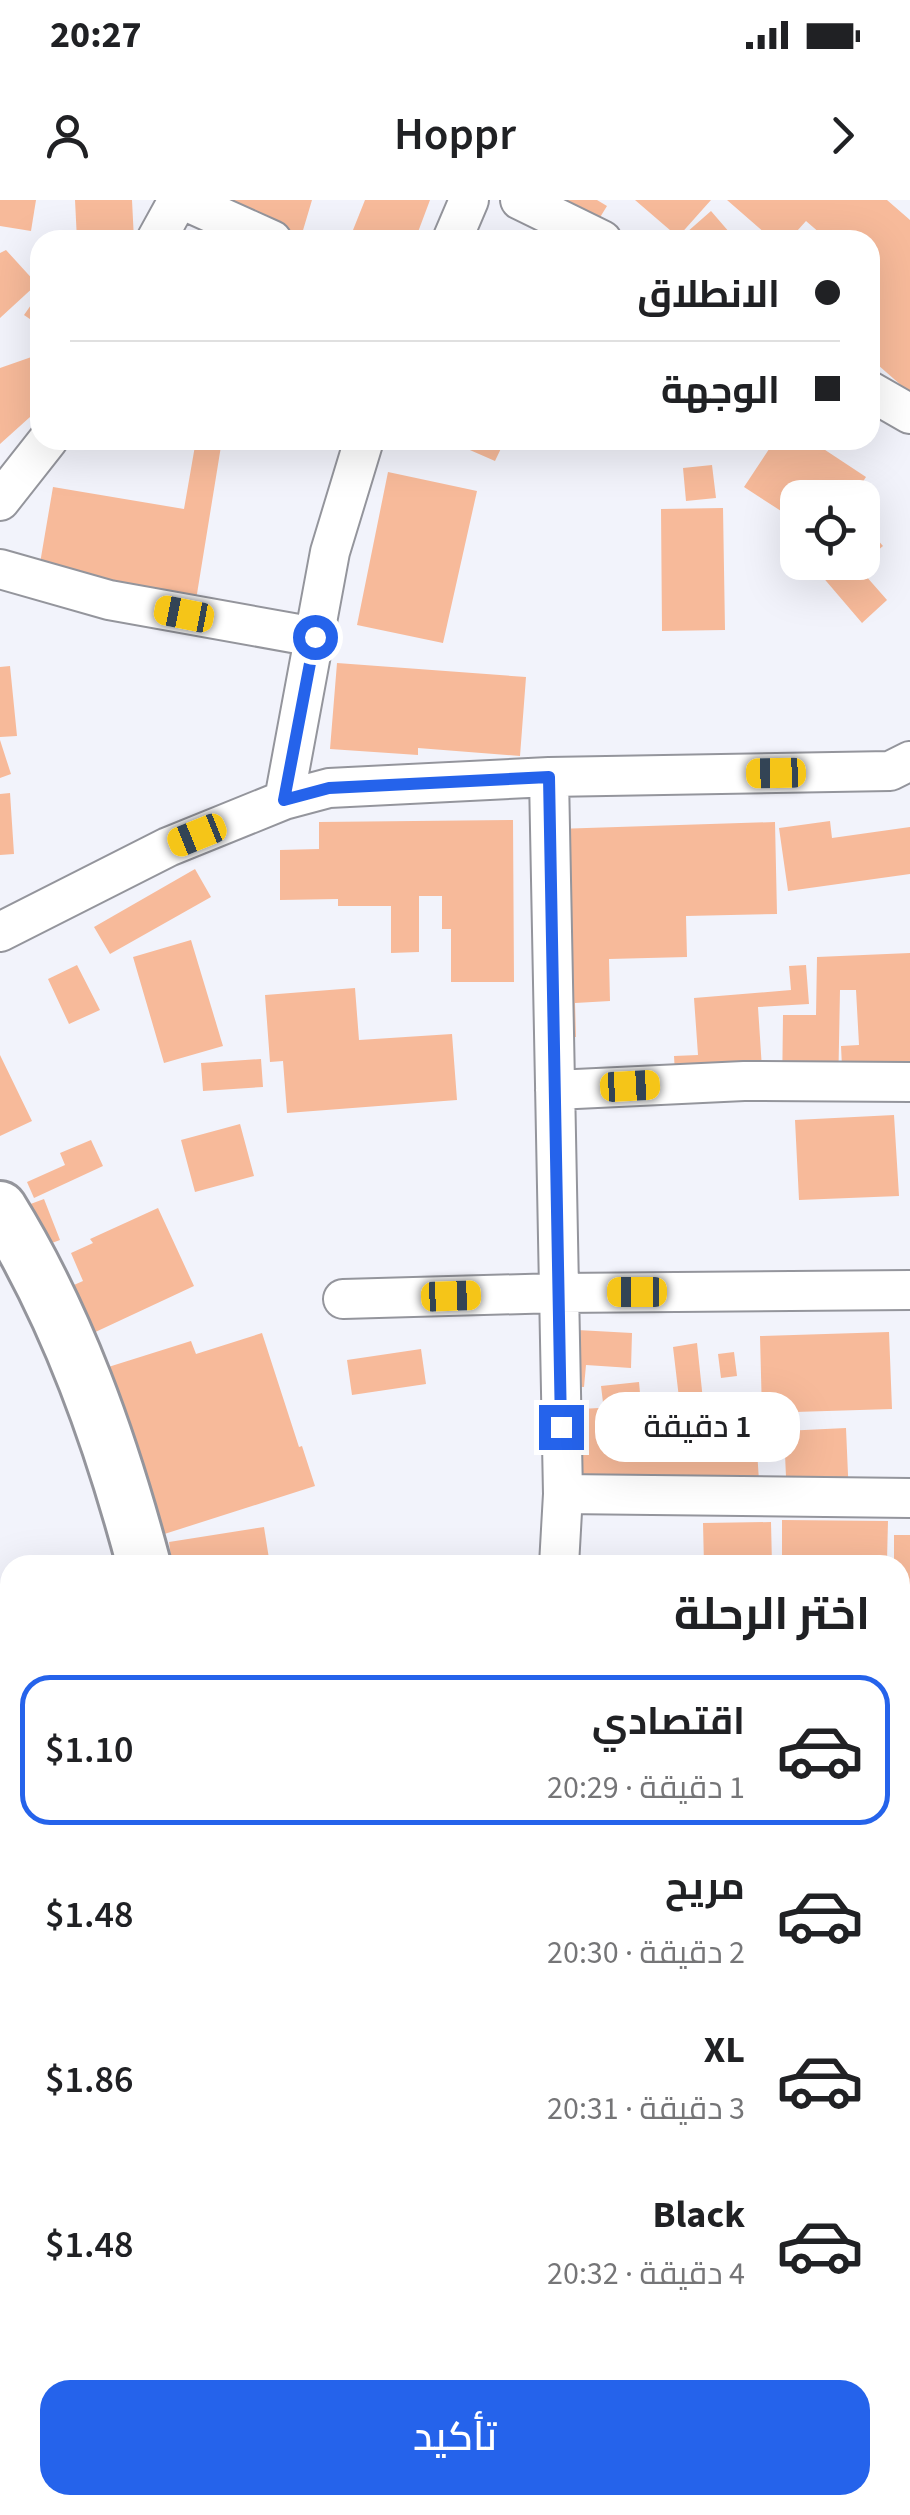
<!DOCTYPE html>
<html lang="ar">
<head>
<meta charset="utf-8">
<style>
  body { margin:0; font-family:"Source Sans 3",Cairo,sans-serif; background:#f6f6f6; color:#202124; direction:rtl; height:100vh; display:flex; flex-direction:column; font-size:38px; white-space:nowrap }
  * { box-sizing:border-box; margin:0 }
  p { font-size:32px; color:#757577 }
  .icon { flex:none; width:55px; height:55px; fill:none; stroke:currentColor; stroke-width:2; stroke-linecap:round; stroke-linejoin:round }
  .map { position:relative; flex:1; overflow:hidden; direction:ltr }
  .side { position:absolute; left:0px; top:1355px; width:910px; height:960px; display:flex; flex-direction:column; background:#fff; border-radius:30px 30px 0 0; box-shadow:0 10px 40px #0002; direction:rtl }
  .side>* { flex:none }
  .guide { position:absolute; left:30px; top:30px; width:850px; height:220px; border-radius:30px; box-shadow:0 10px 40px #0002; direction:rtl; display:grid; align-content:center; height:220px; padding:0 40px; background:#fff }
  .tools { position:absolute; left:780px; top:280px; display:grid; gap:20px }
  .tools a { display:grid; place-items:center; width:100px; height:100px; border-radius:20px; background:#fff; box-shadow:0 10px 40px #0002; font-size:50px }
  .end { position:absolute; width:45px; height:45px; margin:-22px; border:12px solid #2563eb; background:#fff; box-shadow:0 0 0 5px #fff }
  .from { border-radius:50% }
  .bubble { position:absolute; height:70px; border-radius:30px; background:#fff; box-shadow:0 10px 40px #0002; font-size:32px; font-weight:600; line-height:70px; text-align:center; direction:rtl }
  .car { position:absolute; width:30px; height:60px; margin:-30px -15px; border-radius:12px; box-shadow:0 0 8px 2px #0007; background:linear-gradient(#f5c518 24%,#345 0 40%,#f5c518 0 76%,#345 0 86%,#f5c518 0) }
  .guide b { display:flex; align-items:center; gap:35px; height:95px; font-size:38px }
  .guide b+b { border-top:2px solid #e0e0e0 }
  .guide i { width:25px; height:25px; background:#202124 }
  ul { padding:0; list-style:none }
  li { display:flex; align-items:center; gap:30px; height:150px; margin:0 20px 15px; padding:0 20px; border:5px solid transparent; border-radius:30px }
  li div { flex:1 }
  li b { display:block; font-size:38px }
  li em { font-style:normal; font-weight:600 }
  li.active { border-color:#2563eb }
  li>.icon { width:90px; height:90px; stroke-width:1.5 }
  h2 { padding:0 40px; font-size:45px; line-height:120px }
  .primary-button { display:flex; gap:20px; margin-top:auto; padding:20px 40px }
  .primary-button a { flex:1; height:115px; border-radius:30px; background:#2563eb; color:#fff; font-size:40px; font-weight:600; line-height:115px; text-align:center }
  .status { display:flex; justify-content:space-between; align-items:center; height:70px; padding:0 50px; background:#fff; direction:ltr }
  .status svg { height:28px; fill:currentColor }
  header { display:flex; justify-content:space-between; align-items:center; height:130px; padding:0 40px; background:#fff; font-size:45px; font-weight:600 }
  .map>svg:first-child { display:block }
</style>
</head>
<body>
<div class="status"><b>20:27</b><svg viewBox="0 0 49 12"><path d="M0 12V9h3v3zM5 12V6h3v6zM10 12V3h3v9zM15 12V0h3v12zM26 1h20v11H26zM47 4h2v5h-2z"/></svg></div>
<header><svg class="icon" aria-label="forward" viewBox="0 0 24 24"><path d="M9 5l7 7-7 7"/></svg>Hoppr<svg class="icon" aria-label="person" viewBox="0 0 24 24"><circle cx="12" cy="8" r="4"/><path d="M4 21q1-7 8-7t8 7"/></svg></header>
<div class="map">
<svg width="910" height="2315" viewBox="0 0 910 2315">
  <rect width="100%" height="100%" fill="#f2f3fb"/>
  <!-- building -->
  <path fill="#f7ba9a" d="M0,0h36l-5,31 -31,-5z
    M75,0h57l2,40h-57z
    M232,0h80l-11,37 -74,-21z
    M365,0h65l-15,40h-66z
    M562,0h35l10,6 -21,34z
    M635,0h76l-33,37z
    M727,0h160l23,20v173l-40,-35v-118h-54l5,-6 -15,-13 -17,19h-16z
    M711,11l25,29h-58z
    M6,50l31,34 -37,34v-65z
    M40,92v34l-16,-11z
    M40,154v54l-40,36v-76z
    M196,240h26l-26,160 -158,-25 15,-88 131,22z
    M466,240h39l-10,21 -32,-14z
    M775,240h35l56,37 -14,21h-54v24l-54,-35z
    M712,265l4,33 -30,3 -3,-33z
    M388,272l89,19 -34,152 -86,-18z
    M723,308l2,122 -63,1 -1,-122z
    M862,322l21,24 -25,21 29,33 -25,23 -47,-55 6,-6h41z
    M337,463l189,14 -6,79 -102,-8v7l-88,-6z
    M10,466l7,70 -17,1v-70z
    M0,540l11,34 -11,4z
    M10,593l4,61 -14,1v-61z
    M513,620l1,162h-63v-53h-9v-33h-23v56l-28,1v-47h-53v-7l-58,1v-50l39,-1v-27z
    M830,621l2,17 78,-11v47l-122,17 -9,-63z
    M775,622l2,92 -91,2 1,41 -78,2 1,42 -35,2 1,34h-14l-6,-208z
    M195,669l16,28 -101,57 -16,-27z
    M191,740l32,106 -59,17 -31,-106z
    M910,753v132l-67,3 -2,-42 18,-1 -3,-55h-16l-2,105h-56l1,-80h33l1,-58z
    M77,765l23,45 -31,14 -21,-45z
    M806,765l3,39 -51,3 5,77 -87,6 -2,-34 24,-1 -4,-57 97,-8 -2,-24z
    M355,788l4,52 93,-6 5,66 -170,13 -4,-52 -13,1 -5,-67z
    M0,855l32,66 -32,15z
    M261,859l2,28 -60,4 -2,-28z
    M894,915l5,81 -100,4 -4,-80z
    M240,924l14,52 -59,16 -14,-52z
    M91,940l12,26 -69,32 -7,-16 38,-17 -5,-12z
    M44,999l16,41 -27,10 -16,-41z
    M158,1008l36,78 -105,49 -22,-47 16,-7 -12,-28 22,-10 -3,-4z
    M559,1129l73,4 -1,35 -45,-3 -2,22 -28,-1z
    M889,1132l3,77 -130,4 -2,-77z
    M262,1133l37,114 3,-1 13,40 -160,51 -53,-168 89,-28 5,13z
    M697,1143l8,76 -48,6 98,-5 5,76 -192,11 -5,-97 36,-2 1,20 47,-2 -3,-24 35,-4 -6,-51z
    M421,1149l5,35 -74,11 -5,-35z
    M734,1152l3,24 -16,2 -3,-24z
    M639,1182l3,33 -37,4 -4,-33z
    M846,1228l3,70 -62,2 -3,-69z
    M782,1320l106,1 -1,39h7v-25h16v90l-10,-1v-59h-103v-7h-15z
    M771,1322l1,43h-68l-1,-42z
    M264,1327l6,38h-98l-3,-23z
    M910,1567v118l-10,2v-118z
    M906,1904l4,34 -10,2v-34z
    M910,1961v25l-10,3v-25z
    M907,2007l3,58 -10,2v-59z
    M10,2044v79l-10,3v-79z
    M900,2287l7,23 -23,5h-36l-2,-10h54z
    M18,2305l3,10h-21v-6z
    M127,2305h95v1l-31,9h-61z
    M449,2305h97l1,10h-96z
    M608,2305h36l2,10h-36z
    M647,2305h17l4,10h-18z
    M697,2305h28l2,10h-28z
    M728,2305h81l3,10h-82z"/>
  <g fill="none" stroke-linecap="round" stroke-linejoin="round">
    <defs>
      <path id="minor" d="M183,0l89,40
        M520,0l82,40
        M156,40l22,-40
        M452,40l17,-40
        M870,191l40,23
        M0,301l48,-61
        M0,369l109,31 206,37
        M549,577l14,717 -4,71
        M284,600l46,-248 34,-112
        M0,732l168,-85 116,-47 45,-12 220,-11 341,-6 20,-10
        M555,890l189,-9 166,1
        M343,1099l216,-6 351,-3
        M563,1294l347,4
        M900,1543h10
        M900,1681l10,-1
        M900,1870l10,-1
        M900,2059l10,-3
        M0,2242l10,9
        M85,2305l15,10
        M600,2305l2,10"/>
      <path id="secondary" d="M0,1008c68,110 111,233 144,357
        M395,2305v10"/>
    </defs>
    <!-- minor casing -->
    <use href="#minor" stroke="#94959c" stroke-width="42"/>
    <!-- secondary casing -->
    <use href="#secondary" stroke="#94959c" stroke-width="58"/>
    <!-- minor -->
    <use href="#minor" stroke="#fff" stroke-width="38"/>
    <!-- secondary -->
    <use href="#secondary" stroke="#fff" stroke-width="52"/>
  </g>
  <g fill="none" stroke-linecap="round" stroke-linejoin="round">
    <!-- route -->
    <path stroke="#2563eb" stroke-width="12" d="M315,437l-31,163 45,-12 220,-11 12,650"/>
  </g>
</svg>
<div class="tools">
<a><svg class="icon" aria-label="locate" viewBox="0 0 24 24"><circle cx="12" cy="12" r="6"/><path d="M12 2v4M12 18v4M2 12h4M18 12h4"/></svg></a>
</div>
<i class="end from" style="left:315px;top:437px"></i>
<i class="end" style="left:561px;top:1227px"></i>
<div class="bubble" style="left:595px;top:1192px;width:205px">1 دقيقة</div>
<i class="car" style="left:184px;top:414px;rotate:281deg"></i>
<i class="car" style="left:776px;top:573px;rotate:269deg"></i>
<i class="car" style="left:197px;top:635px;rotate:248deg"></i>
<i class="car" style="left:630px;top:886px;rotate:87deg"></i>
<i class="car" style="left:637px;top:1092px;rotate:270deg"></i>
<i class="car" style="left:451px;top:1096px;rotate:88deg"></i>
<div class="guide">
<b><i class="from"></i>الانطلاق</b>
<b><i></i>الوجهة</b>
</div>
<section class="side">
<h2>اختر الرحلة</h2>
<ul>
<li class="active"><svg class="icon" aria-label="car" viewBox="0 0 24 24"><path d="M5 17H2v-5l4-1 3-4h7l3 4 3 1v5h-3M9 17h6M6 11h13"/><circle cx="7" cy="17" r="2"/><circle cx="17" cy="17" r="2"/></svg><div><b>اقتصادي</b><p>1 دقيقة · 20:29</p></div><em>$1.10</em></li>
<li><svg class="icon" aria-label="car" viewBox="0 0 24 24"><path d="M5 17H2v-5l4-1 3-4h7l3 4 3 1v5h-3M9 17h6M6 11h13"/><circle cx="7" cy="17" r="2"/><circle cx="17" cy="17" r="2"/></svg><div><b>مريح</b><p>2 دقيقة · 20:30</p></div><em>$1.48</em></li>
<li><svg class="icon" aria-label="car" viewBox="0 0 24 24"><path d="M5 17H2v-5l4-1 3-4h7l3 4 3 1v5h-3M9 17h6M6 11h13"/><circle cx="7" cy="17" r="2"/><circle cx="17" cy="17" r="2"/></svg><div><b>XL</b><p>3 دقيقة · 20:31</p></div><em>$1.86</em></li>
<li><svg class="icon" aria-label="car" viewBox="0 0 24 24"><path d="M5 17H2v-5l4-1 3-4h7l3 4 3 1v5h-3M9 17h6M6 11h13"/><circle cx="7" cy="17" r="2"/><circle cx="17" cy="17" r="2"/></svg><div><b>Black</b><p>4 دقيقة · 20:32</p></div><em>$1.48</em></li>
</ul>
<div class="primary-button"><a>تأكيد</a></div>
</section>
</div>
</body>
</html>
